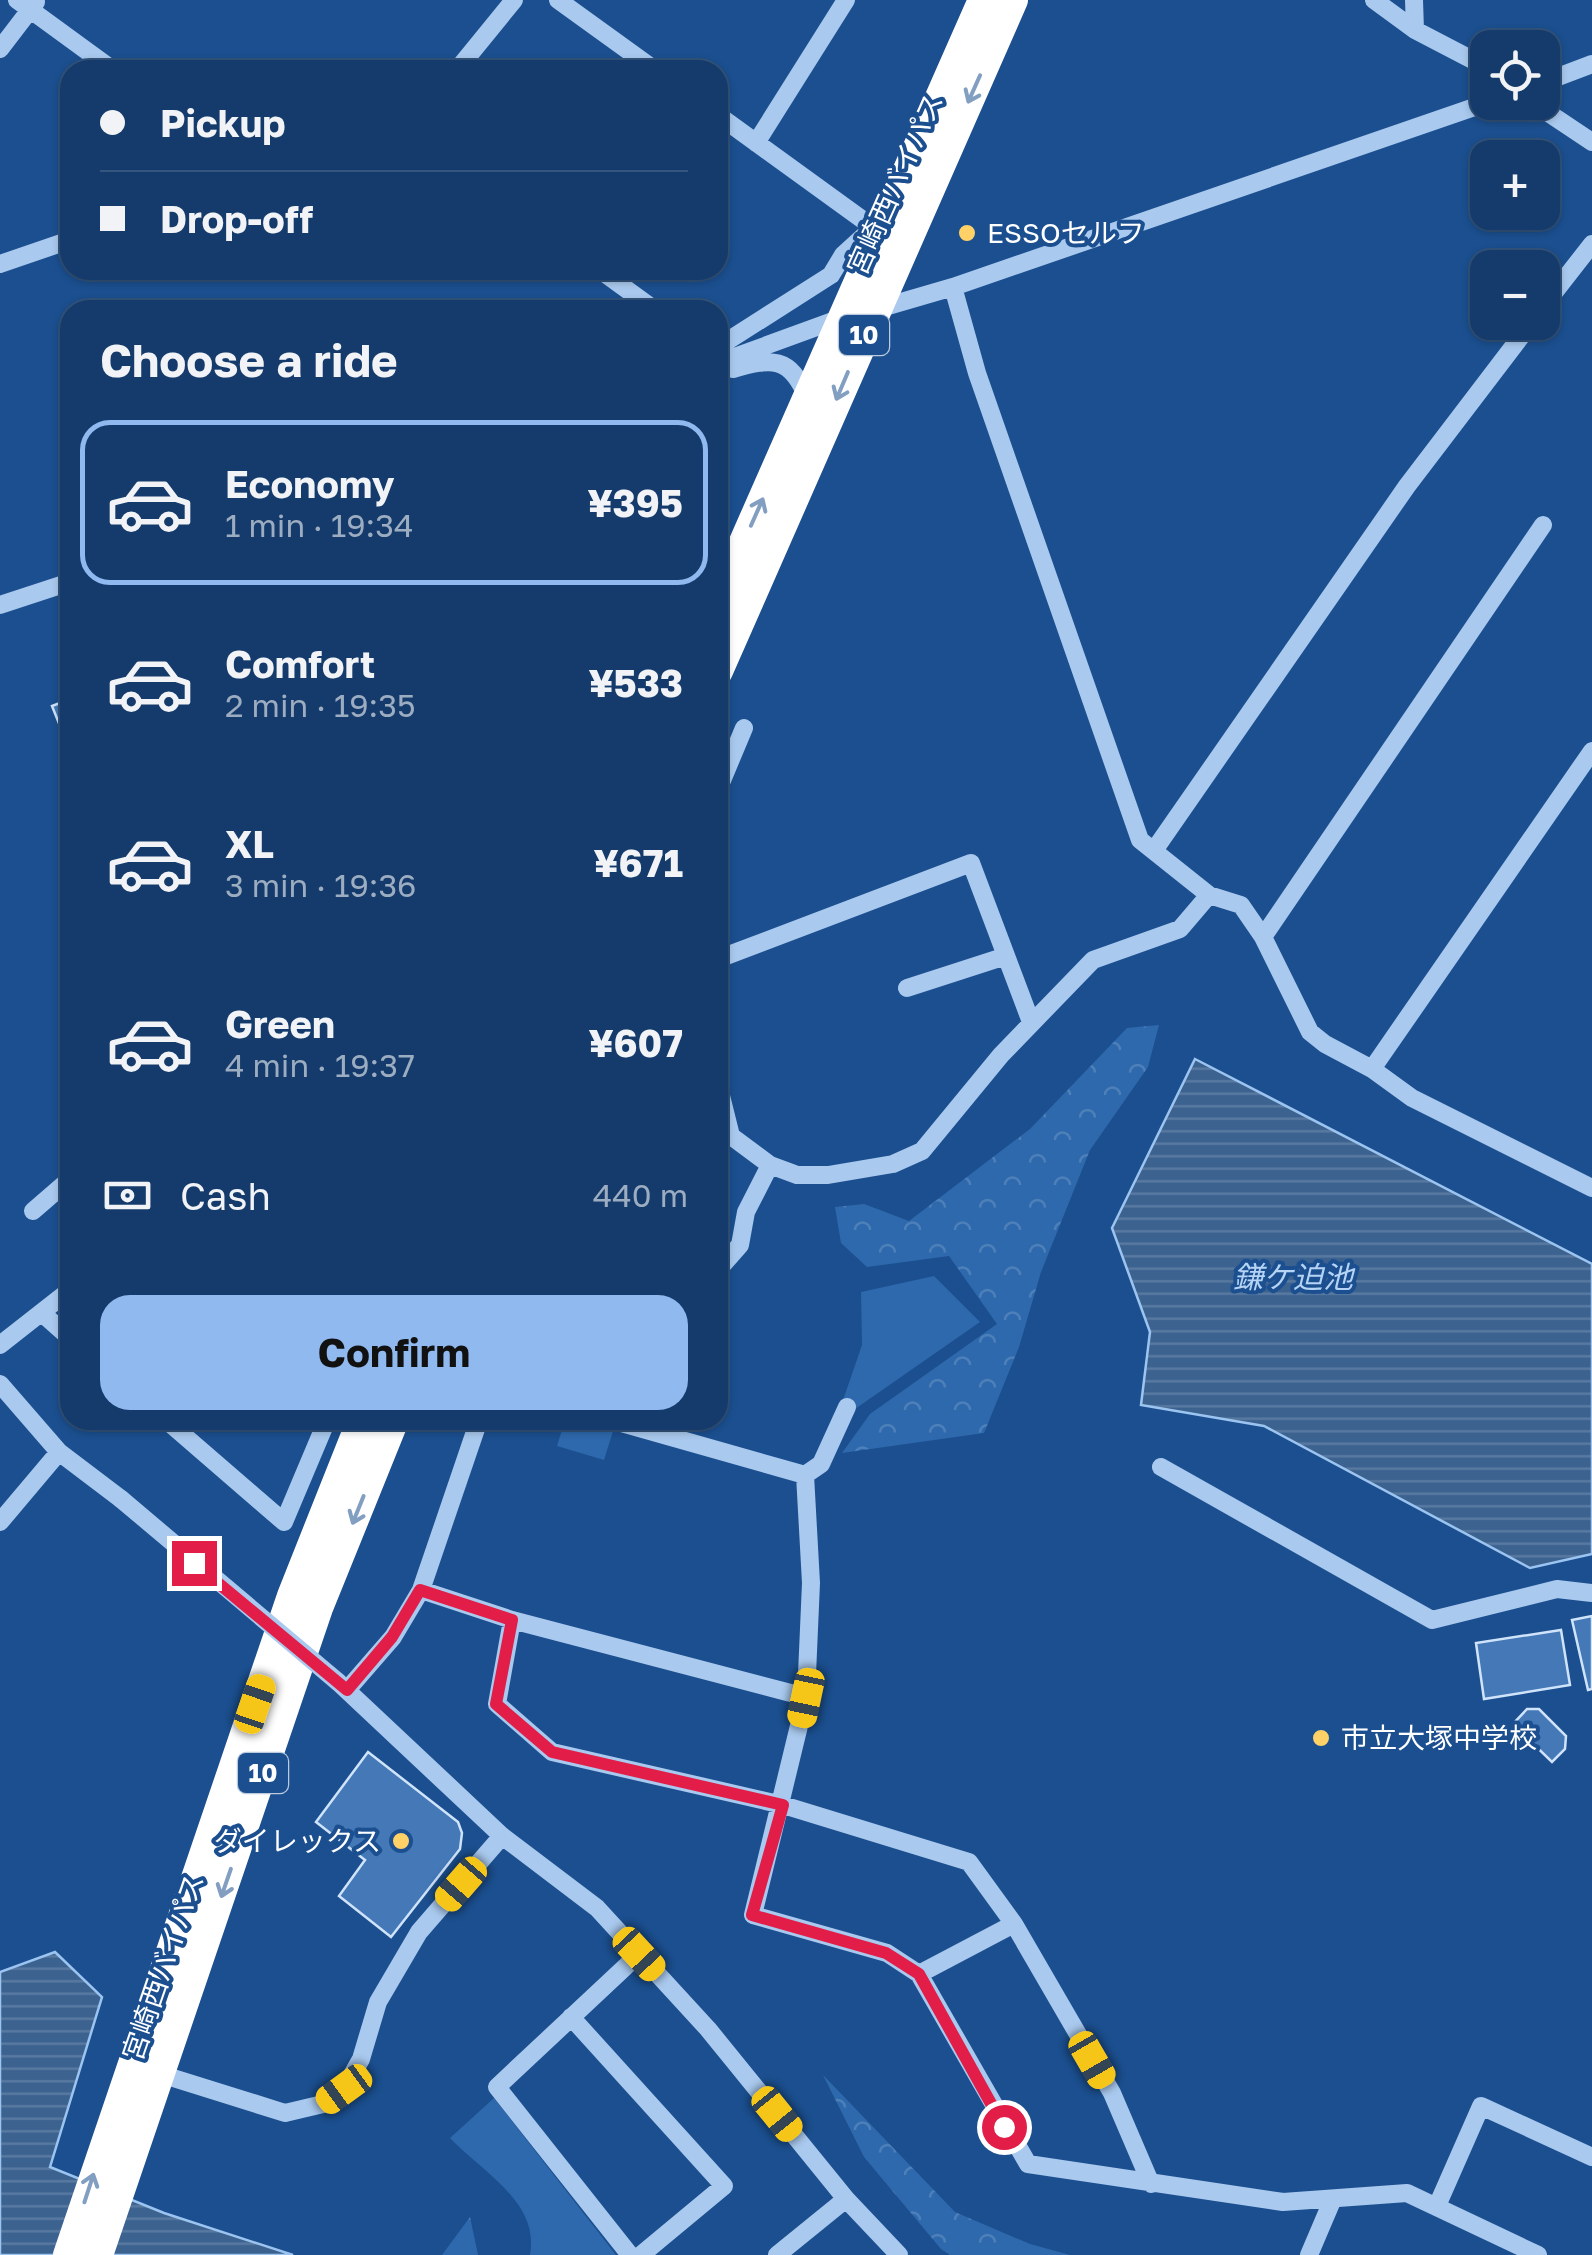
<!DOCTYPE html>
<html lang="en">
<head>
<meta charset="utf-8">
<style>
  body { margin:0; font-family:"Golos Text","Noto Sans JP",sans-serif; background:#214673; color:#f1f3f6; height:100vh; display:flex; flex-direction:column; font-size:38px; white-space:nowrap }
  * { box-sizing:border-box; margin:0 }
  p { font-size:32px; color:#9dadc1 }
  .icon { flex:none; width:55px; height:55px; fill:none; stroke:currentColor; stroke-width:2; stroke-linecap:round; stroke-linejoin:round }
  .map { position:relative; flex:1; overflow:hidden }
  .drawer { position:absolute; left:60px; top:300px; width:668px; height:1130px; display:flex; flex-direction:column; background:#143b6b; border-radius:30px; box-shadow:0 2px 8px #0004,0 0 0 2px #33557e }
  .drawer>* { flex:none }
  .guide { position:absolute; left:60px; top:60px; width:668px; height:220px; border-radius:30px; box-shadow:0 2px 8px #0004,0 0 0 2px #33557e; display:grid; align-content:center; height:220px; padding:0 40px; background:#143b6b }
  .controls { position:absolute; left:1470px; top:30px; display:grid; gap:20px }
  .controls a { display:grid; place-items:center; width:90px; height:90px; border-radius:20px; background:#143b6b; box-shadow:0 2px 8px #0004,0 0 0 2px #33557e; font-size:50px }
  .end { position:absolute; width:45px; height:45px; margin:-22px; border:12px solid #e11d48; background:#fff; box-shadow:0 0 0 5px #fff }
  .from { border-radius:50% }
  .car { position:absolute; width:30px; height:60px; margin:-30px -15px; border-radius:12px; box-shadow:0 0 8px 2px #0007; background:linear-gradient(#f5c518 24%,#345 0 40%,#f5c518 0 76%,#345 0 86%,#f5c518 0) }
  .guide b { display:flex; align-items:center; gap:35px; height:95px; font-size:38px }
  .guide b+b { border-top:2px solid #33557e }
  .guide i { width:25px; height:25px; background:#f1f3f6 }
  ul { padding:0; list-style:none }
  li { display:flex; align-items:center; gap:30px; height:165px; margin:0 20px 15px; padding:0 20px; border:5px solid transparent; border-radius:30px }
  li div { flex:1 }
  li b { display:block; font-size:38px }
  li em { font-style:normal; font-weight:700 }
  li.active { border-color:#90b9f0 }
  li>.icon { width:90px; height:90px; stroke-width:1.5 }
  h2 { padding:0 40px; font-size:45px; line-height:120px }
  .pay { display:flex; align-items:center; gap:25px; height:110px; padding:0 40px; font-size:38px }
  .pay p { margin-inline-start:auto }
  .action { display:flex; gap:20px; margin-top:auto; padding:20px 40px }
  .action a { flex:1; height:115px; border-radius:30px; background:#90b9f0; color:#111; font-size:40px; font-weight:700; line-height:115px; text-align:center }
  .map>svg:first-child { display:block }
</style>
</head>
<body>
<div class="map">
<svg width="1592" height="2255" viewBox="0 0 1592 2255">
  <defs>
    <pattern id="forest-crowns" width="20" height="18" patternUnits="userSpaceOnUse" patternTransform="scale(2.5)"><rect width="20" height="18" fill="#2e69ad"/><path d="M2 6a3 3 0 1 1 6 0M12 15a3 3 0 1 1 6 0" fill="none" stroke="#4d80b9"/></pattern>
    <pattern id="water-rules" width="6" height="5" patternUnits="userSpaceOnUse" patternTransform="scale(2.5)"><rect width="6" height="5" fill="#3c6290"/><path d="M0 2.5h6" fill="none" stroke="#597aa1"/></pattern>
  </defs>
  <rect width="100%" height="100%" fill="#1b4f8f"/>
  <!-- forest -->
  <path fill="url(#forest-crowns)" d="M1159,1025l-11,42 -58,83 -49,122 -22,75 -35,86 -142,20 28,-39 127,-90 -48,-68 -82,11 -26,-24 -6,-36 29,-3 45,17 121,-92 97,-101z
    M823,2075l132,137 75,32 40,11h-120l-9,-6 -77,-92z
    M470,2217l8,38h-36z"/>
  <!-- green -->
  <path fill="#2e69ad" d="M934,1276l46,46 -125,87 -14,-3 21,-61 -1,-53z
    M565,1420h21l28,8 -10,32 -47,-14z
    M494,2098l122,157h-86c10,-53 -49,-84 -80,-117z"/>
  <!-- water -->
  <path fill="url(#water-rules)" stroke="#9cc4f0" stroke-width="2.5" d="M1195,1059l397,205v290l-62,14 -266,-142 -123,-21 9,-73 -38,-104z
    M55,1952l47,45 -52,170 114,46 129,42h-293v-283z"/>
  <!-- building -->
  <path fill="#4478b7" stroke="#cfe3fa" stroke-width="2.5" d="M70,699v29l-8,3 -10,-25z
    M1592,1616v73l-4,1 -16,-70z
    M1561,1630l9,55 -86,14 -8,-56z
    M1527,1709h12l27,27 -1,13 -13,13 -39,-38z
    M368,1752l90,70 4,11 -2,16 -69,88 -52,-41 26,-36 -49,-38z"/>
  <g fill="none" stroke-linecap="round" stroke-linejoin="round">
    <!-- minor -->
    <path stroke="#a9c9ee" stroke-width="18" d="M17,0l96,70
      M558,0l97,70
      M1374,0l41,30 73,38
      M1414,0l1,30
      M0,49l36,-47
      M457,70l57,-70
      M1542,83l50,-19
      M1532,102l60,40
      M718,115l156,113
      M756,143l90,-143
      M0,264l70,-24
      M600,270l55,40
      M953,287l24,86 163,467 69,55 32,10 22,32 47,95 15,12 47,25 40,29 180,90
      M1542,308l50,-64
      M874,310l79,-23 536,-185
      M718,347l113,-72 12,-20 34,-31
      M718,363l126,-46
      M733,369c39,-11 57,-13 74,28
      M0,605l70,-23
      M718,790l26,-62
      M1155,849l252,-363 125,-164
      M1263,937l280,-412
      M718,959l253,-96 60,159
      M907,988l99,-32
      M1372,1069l220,-318
      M718,1084l13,52 39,29 27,10h31l65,-11 29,-13 79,-96 92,-95 87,-31 29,-34
      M33,1211l37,-32
      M718,1270l22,-25 6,-33 24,-47
      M43,1314l27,24
      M0,1345l70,-55
      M0,1384l59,68 62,47
      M166,1420l118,102 43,-102
      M611,1420l194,55 6,108 -5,114 -53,218 134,38 32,21 109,190 255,38 124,-9 131,62
      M1161,1467l271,153 125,-31 35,4
      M805,1475l16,-11 26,-57
      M0,1522l59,-70
      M421,1590l91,30 294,77
      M512,1620l-15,84 55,48 231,53 186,57 45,62 98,169 39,91
      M338,1682l164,154 95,72 111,121 138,170 53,56
      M347,1690l46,-53 28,-47 58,-170
      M919,1974l95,-50
      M571,2017l153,169 -83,69
      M154,2072l131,41 38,-9 21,-15 17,-30 17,-57 41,-70 83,-96
      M1437,2206l44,-100 111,51
      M630,2255l-133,-168 142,-133
      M777,2255l69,-56
      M1309,2255l23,-54"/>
    <!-- highway -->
    <path stroke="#fff" stroke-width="30" d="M718,601l265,-601
      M718,671l295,-671
      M68,2255l224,-659 70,-176
      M98,2255l220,-647 76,-188"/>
    <!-- minor-bridge -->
    <path stroke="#a9c9ee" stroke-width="18" d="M121,1499l217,183"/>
  </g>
  <!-- one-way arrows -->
  <defs><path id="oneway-shaft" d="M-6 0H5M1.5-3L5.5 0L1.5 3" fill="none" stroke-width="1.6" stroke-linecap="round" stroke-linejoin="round" transform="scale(2.5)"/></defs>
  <g stroke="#829ec1">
    <use href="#oneway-shaft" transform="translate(974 89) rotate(114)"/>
    <use href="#oneway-shaft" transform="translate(842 386) rotate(113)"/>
    <use href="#oneway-shaft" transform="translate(757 512) rotate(-66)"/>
    <use href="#oneway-shaft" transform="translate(358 1510) rotate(112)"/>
    <use href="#oneway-shaft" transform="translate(226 1883) rotate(109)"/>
    <use href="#oneway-shaft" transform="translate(89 2188) rotate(-72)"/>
  </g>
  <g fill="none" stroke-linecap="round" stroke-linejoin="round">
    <!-- route -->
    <path stroke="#e11d48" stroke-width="12" d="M194,1563l153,127 45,-53 28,-47 92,30 -16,84 56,48 231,53 -31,110 134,38 33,21 85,153"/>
  </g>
  <!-- markers -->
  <g fill="#ffd166" stroke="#1b4f8f" stroke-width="4">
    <circle cx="967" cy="233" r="10"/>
    <circle cx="1321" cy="1738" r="10"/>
    <circle cx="401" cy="1841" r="10"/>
  </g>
  <g text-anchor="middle" stroke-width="8" stroke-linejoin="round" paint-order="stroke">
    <!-- shield labels -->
    <g fill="#1b4f8f" stroke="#bbcadd" stroke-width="2.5">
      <rect x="839" y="315" width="50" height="40" rx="8"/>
      <rect x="238" y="1753" width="50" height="40" rx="8"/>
    </g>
    <g font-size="25" font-weight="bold" fill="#fff">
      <text x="864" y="344">10</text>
      <text x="263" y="1782">10</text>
    </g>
    <!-- street labels -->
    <g font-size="28" fill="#fff" stroke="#1b4f8f">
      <text transform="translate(895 184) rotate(-66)" y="10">宮崎西バイパス</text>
      <text transform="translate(163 1967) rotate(-71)" y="10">宮崎西バイパス</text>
    </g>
    <!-- poi labels -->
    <g font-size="28" fill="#fff" stroke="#1b4f8f" text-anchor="start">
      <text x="987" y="243">ESSOセルフ</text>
      <text x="1341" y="1748">市立大塚中学校</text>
      <text x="381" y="1851" text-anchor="end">ダイレックス</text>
    </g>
    <!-- water labels -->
    <g font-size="30" font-style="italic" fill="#b5d3f5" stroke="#1b4f8f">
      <text x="1293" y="1288">鎌ケ迫池</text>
    </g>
  </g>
</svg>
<div class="controls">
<a><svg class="icon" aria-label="locate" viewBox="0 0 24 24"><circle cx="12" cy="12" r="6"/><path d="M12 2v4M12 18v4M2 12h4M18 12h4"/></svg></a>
<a>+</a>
<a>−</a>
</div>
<i class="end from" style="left:1004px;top:2127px"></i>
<i class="end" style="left:194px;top:1563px"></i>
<i class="car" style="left:806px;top:1698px;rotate:192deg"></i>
<i class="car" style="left:255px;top:1704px;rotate:19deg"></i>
<i class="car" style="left:461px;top:1884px;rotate:221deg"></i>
<i class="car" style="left:639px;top:1954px;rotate:137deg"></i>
<i class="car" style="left:1092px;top:2060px;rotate:150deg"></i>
<i class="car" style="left:344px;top:2089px;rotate:234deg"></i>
<i class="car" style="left:777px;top:2114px;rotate:141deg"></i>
<div class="guide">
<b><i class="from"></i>Pickup</b>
<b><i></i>Drop-off</b>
</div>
<section class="drawer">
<h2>Choose a ride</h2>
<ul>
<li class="active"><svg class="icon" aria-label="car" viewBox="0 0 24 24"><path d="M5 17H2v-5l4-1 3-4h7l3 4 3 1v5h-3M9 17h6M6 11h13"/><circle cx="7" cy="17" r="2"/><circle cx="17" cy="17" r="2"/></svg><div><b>Economy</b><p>1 min · 19:34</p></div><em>¥395</em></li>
<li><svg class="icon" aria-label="car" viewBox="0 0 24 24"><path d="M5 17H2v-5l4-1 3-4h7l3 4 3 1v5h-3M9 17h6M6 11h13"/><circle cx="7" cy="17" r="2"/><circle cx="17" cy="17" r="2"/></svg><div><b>Comfort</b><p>2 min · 19:35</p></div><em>¥533</em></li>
<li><svg class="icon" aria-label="car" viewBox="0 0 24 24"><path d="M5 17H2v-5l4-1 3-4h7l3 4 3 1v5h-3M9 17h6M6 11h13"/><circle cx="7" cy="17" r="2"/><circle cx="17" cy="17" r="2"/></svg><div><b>XL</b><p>3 min · 19:36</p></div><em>¥671</em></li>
<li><svg class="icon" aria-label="car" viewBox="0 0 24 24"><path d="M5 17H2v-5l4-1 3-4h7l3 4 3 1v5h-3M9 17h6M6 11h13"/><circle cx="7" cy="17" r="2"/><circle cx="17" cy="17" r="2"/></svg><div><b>Green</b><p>4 min · 19:37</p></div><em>¥607</em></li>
</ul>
<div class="pay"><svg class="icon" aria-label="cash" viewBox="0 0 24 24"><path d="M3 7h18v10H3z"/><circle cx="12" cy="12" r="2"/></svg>Cash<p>440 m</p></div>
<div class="action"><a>Confirm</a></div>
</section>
</div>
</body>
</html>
